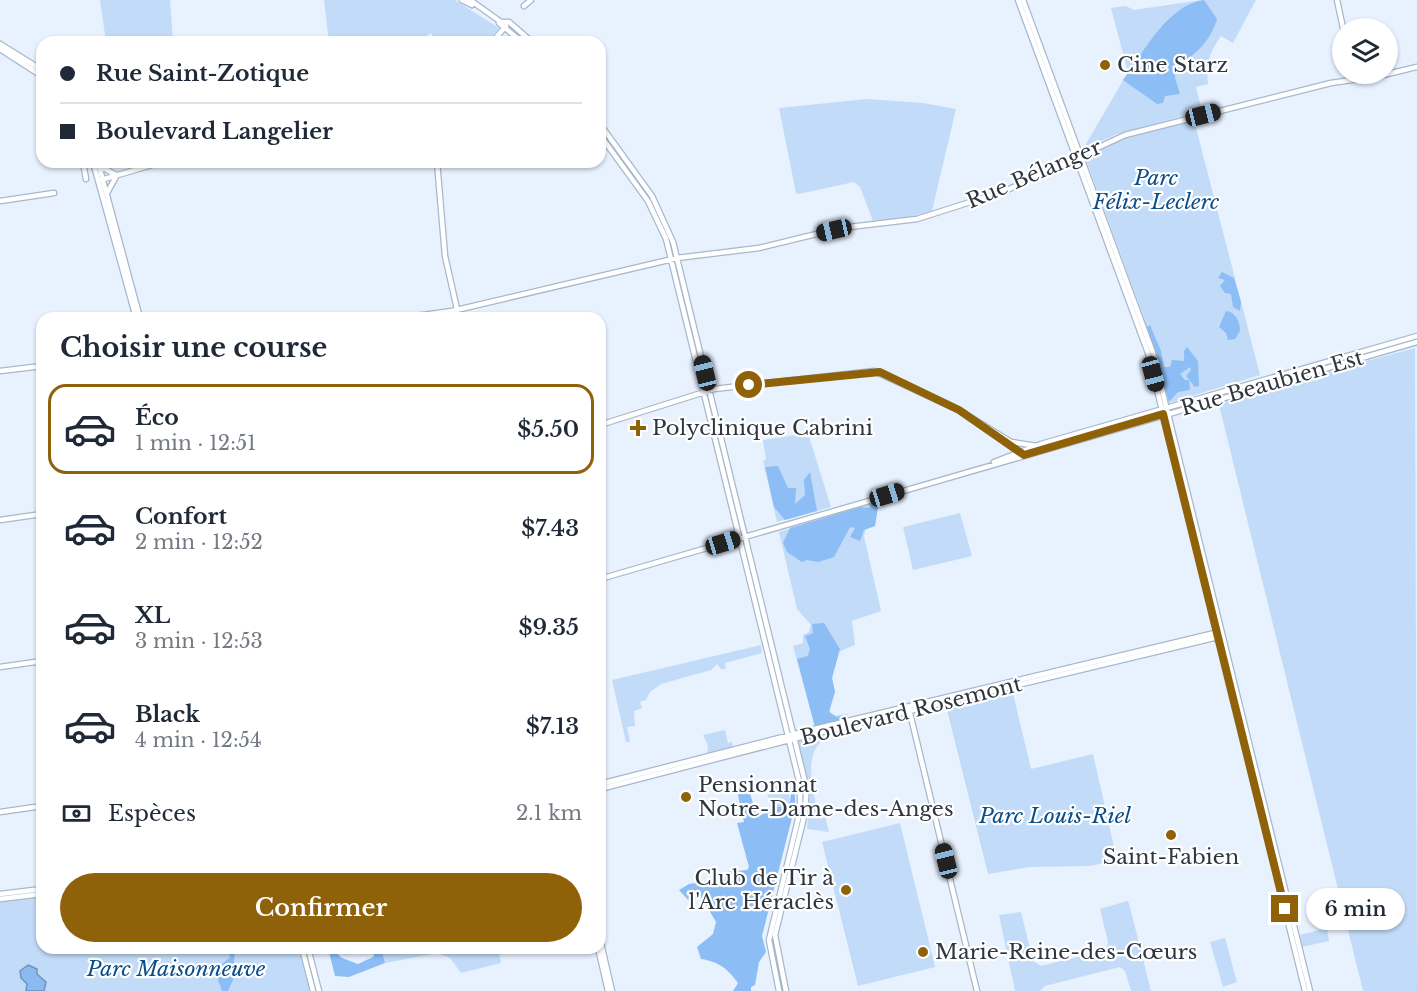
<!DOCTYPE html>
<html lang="fr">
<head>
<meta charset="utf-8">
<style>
  body { margin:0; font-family:"Libre Baskerville",serif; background:#f6f6f7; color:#1f2937; height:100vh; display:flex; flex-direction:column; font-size:22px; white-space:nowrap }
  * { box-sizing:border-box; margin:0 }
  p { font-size:20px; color:#747a83 }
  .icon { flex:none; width:33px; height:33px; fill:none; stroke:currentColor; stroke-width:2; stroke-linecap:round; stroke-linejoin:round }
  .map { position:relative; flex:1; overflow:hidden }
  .drawer { position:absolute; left:36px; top:312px; width:570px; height:642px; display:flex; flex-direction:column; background:#fff; border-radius:18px; box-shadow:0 2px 4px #0004 }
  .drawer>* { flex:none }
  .banner { position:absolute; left:36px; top:36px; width:570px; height:132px; border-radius:18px; box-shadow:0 2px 4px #0004; display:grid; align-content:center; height:132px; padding:0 24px; background:#fff }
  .tools { position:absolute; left:1332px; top:18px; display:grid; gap:12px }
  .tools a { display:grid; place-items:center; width:66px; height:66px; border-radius:50%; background:#fff; box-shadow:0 2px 4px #0004; font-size:30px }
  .end { position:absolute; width:27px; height:27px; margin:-14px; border:8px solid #8f620a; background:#fff; box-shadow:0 0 0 3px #fff }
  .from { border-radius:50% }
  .bubble { position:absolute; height:42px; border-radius:21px; background:#fff; box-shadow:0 2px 4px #0004; font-size:20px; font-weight:600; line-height:42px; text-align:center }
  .car { position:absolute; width:18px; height:36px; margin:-18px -9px; border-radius:8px; box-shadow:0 0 4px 2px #0007; background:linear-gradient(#222 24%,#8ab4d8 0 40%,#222 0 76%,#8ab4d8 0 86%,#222 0) }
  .banner b { display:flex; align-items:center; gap:21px; height:57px; font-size:22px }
  .banner b+b { border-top:2px solid #e0e1e3 }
  .banner i { width:15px; height:15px; background:#1f2937 }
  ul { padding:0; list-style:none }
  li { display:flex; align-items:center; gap:18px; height:90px; margin:0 12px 9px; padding:0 12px; border:3px solid transparent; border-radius:18px }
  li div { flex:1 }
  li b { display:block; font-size:22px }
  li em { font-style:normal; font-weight:600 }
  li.active { border-color:#8f620a }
  li>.icon { width:54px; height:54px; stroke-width:1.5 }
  h2 { padding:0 24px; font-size:27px; line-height:72px }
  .pay { display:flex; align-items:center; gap:15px; height:66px; padding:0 24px; font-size:22px }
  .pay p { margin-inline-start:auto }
  .cta { display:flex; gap:12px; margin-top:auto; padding:12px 24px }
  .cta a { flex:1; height:69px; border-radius:36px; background:#8f620a; color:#fff; font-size:24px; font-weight:600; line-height:69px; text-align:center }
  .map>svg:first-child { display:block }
</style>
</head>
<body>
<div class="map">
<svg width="1417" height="991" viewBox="0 0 1417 991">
  <rect width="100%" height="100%" fill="#e8f2ff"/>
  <!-- green -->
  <path fill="#c2dbf8" d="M100,0h70l3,42h-67z
    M324,0h131l44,28 -12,14h-52l-4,-9 -12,9h-90z
    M1201,0h55l-23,43 -12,-7c-12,17 -15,27 -13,48l-12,3 6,24 -85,23 -34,15 45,-77 -17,-64 15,-2 8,4z
    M867,99l56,4 33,6 -24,102 -27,7 -32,3 -13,-34 -6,-5 -55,12 -3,-1 -17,-85z
    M1194,120l66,255 -91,28 -26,-88 -58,-158 35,-18z
    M1415,348l2,643h-54l-145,-590z
    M808,433l23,74 -54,15 -14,-62h3l-3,-20z
    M879,501l-4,25 -9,3 -2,7 17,75 -29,10 3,24 -17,7 -6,26 3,14 -6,16 3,8 15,-2 1,5 -33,8 -22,-81 10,-3v-8l6,-3 2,-7 -14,-16 -18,-77z
    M960,513l12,43 -59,14 -10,-43z
    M761,645l1,8 -37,10 1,6h-5l-4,-5 -6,6 -50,14 -11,8 -4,8 -6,2 2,6 -8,3 1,15 -8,1 3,15h-4l-14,-62z
    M1012,689l19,80 62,-15 24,106 -27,6 -60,1 -42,7 -42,-168z
    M849,728l1,4c-9,2 -21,3 -28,9 -18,15 -9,46 -6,64l7,2 6,25 -22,-3 3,-35 -12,-53z
    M725,730l3,13 4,-1 1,5 -26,7 1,-8 -5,-11z
    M790,782l-1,24 -18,3 -5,-24z
    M900,823l35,144 -77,19 -36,-144z
    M42,897v51h257l11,43h-310v-89z
    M1127,901l2,2 22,88h-20l-6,-20 -5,-4 -75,19 -5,5h-25l-16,-76 22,-3 12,49 8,5 65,-16 2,-8 -8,-33z
    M1327,928l2,13 -27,6 -2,-12z
    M1225,938l12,44 -14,5 -13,-45z
    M381,948h117l3,15 -40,10 -11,-15 -12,-5 -53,10z"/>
  <!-- forest -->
  <path fill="#8cbdf4" d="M1204,0l13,19c-6,20 -21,38 -41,45l-1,14 5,16 -15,2 -2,7 -6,1 -34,-24c21,-28 44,-75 81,-80z
    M1222,272l12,6 7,24 -1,9 -7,-4 -2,-13 -6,-1 -5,-7 5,-6 -7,-2z
    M1226,311c10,1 14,11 14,20l-5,8 -7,1 -2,-7 -7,-6z
    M1150,325l11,26 3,16h6l2,-7 12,1v-10l3,-4 11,14 1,25 -4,1 -9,-11 5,-6 -1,-3 -10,7 5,6h4l1,10 -12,2 -9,10 -22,-75z
    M778,466l10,22h8l-1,16 10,-9 -1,-15 6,-8 7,39 -32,9 -11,-13 -9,-40z
    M879,501l-4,25 -11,4 -4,11 -10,-4 5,-9 -5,-1 -16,30 -16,5 -11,-2 -5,2 -15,-10 -4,-9 7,-15 70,-21 10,1v-4z
    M824,623l16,26 -8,29 3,14 -6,20 8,5 10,-3 1,5 -33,8 -18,-68 11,-3 2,-7 -5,-13 8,-3 -1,-9z
    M792,789l3,3v14l-33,130 4,16 -7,10 -4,23 -4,2v4h-18l5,-8c-11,-15 -19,-21 -37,-24l-4,-12 16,-13 3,-12 -16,-27 -10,7 -11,-12 10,-6 36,-5v-7l22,-2 2,-3 -12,-44 7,-1 -7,-31 12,-1 8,27 20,-10 12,-1z
    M227,948h8l-2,32 -5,11h-6l-5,-14 6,-9 -2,-3 9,-8z
    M377,948h4l4,15 -36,14 -14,-1 -6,-24 3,-3 10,9 16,6 15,-7z"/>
  <!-- water -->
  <path fill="#8abaf1" stroke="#6f92bb" stroke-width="1.5" d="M28,965l9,4v5l9,8 -2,9h-18l1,-7 -6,-6 -1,-7z"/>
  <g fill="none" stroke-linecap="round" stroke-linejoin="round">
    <defs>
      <path id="secondary" d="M462,0l10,5
        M470,0l31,22h8l23,20
        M1018,0l130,353 157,638
        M1023,0l130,353 157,638
        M1337,0l6,28
        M524,6l7,-6
        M499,23l23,19
        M492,42l14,-16
        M0,44l42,26
        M0,49l42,27
        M600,124l52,72 21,46 131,536 2,18 -1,17 -30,122 11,56
        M600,135l48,66 18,38 134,546v26l-31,129 10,51
        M83,162l3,17
        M93,162l43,156
        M98,162l42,156
        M437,162l8,94 14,62
        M100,166l16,9
        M101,180l61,-18
        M107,193l10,-18
        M0,201l54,-8
        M401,318l51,-7 225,-53 82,-10 82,-20 76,-9 88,-28 120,-56 206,-52 48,-7 38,-9
        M0,371l42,-5
        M600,425l114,-36 160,-18 85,39 52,32 26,4
        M1001,439l17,13
        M994,462l47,-18 376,-108
        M0,520l42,-6
        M600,579l817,-237
        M0,667l42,-6
        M909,709l68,282
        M600,784l206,-53 413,-99
        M600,789l197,-51 421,-101
        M0,812l42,-6
        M0,894l42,-5
        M0,899l42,-5
        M600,939l12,52
        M302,948l11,43
        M308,948l11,43
        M598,948l10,43"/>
    </defs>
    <!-- secondary casing -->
    <use href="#secondary" stroke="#a7b8cc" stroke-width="7"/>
    <!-- secondary -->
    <use href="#secondary" stroke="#fff" stroke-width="4.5"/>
  </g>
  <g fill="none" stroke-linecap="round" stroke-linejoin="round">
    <!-- route -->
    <path stroke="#8f620a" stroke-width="8" d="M749,385l131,-13 79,38 65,45 139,-41 122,495"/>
  </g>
  <!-- markers -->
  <g fill="#8f620a" stroke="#fff" stroke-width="2">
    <circle cx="1105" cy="65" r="6"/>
    <path d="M635 419h6v6h6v6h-6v6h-6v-6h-6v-6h6z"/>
    <circle cx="686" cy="797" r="6"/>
    <circle cx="1171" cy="835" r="6"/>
    <circle cx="846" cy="890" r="6"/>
    <circle cx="923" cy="952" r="6"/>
  </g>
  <g text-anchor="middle" stroke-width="4.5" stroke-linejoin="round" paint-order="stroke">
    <!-- poi labels -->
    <g font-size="21" fill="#2f363d" stroke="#fff" text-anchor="start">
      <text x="1117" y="72">Cine Starz</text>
      <text x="652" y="435">Polyclinique Cabrini</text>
      <text x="698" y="792">Pensionnat<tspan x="698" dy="24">Notre-Dame-des-Anges</tspan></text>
      <text x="1171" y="864" text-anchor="middle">Saint-Fabien</text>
      <text x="834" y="885" text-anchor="end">Club de Tir à<tspan x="834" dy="24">l'Arc Héraclès</tspan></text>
      <text x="935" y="959">Marie-Reine-des-Cœurs</text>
    </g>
    <!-- street labels -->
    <g font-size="21" fill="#2f363d" stroke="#fff">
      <text transform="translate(1034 174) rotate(-23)" y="7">Rue Bélanger</text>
      <text transform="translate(1272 383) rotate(-16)" y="7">Rue Beaubien Est</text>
      <text transform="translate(911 711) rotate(-14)" y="7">Boulevard Rosemont</text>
    </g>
    <!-- park labels -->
    <g font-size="21" font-style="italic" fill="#0a4d8a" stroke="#fff">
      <text x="1156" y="185">Parc<tspan x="1156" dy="24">Félix-Leclerc</tspan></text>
      <text x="1055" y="823">Parc Louis-Riel</text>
      <text x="176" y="976">Parc Maisonneuve</text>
    </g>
  </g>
</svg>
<div class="tools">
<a><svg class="icon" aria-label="layers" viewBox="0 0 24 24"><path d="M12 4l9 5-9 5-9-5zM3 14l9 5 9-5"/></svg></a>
</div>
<i class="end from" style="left:749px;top:385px"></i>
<i class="end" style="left:1285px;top:909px"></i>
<div class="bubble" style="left:1306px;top:888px;width:99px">6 min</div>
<i class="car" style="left:1203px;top:115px;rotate:76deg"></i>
<i class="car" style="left:834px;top:230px;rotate:257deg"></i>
<i class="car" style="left:705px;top:373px;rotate:346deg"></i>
<i class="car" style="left:1153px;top:374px;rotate:165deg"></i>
<i class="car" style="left:887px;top:495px;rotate:73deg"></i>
<i class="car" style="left:723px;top:543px;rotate:73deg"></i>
<i class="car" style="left:946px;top:861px;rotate:346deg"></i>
<div class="banner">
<b><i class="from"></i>Rue Saint-Zotique</b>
<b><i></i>Boulevard Langelier</b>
</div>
<section class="drawer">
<h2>Choisir une course</h2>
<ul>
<li class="active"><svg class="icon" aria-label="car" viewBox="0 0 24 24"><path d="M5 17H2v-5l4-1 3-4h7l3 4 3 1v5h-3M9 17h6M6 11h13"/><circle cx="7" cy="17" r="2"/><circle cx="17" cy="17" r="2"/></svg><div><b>Éco</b><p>1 min · 12:51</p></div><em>$5.50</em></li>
<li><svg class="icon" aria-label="car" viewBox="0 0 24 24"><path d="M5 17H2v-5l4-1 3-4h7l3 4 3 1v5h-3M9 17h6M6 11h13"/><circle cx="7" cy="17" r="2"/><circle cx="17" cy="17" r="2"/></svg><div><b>Confort</b><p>2 min · 12:52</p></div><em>$7.43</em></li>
<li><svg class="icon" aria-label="car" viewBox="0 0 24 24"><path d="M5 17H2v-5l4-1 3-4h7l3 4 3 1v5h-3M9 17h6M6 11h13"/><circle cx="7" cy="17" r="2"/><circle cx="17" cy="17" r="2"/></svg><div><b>XL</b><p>3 min · 12:53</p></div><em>$9.35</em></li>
<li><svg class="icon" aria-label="car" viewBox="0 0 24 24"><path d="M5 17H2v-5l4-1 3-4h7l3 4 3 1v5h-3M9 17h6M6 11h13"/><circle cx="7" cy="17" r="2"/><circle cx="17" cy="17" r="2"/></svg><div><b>Black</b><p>4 min · 12:54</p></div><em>$7.13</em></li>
</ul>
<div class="pay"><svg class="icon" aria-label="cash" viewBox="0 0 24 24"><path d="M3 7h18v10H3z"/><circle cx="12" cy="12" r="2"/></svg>Espèces<p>2.1 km</p></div>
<div class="cta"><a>Confirmer</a></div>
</section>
</div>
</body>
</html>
